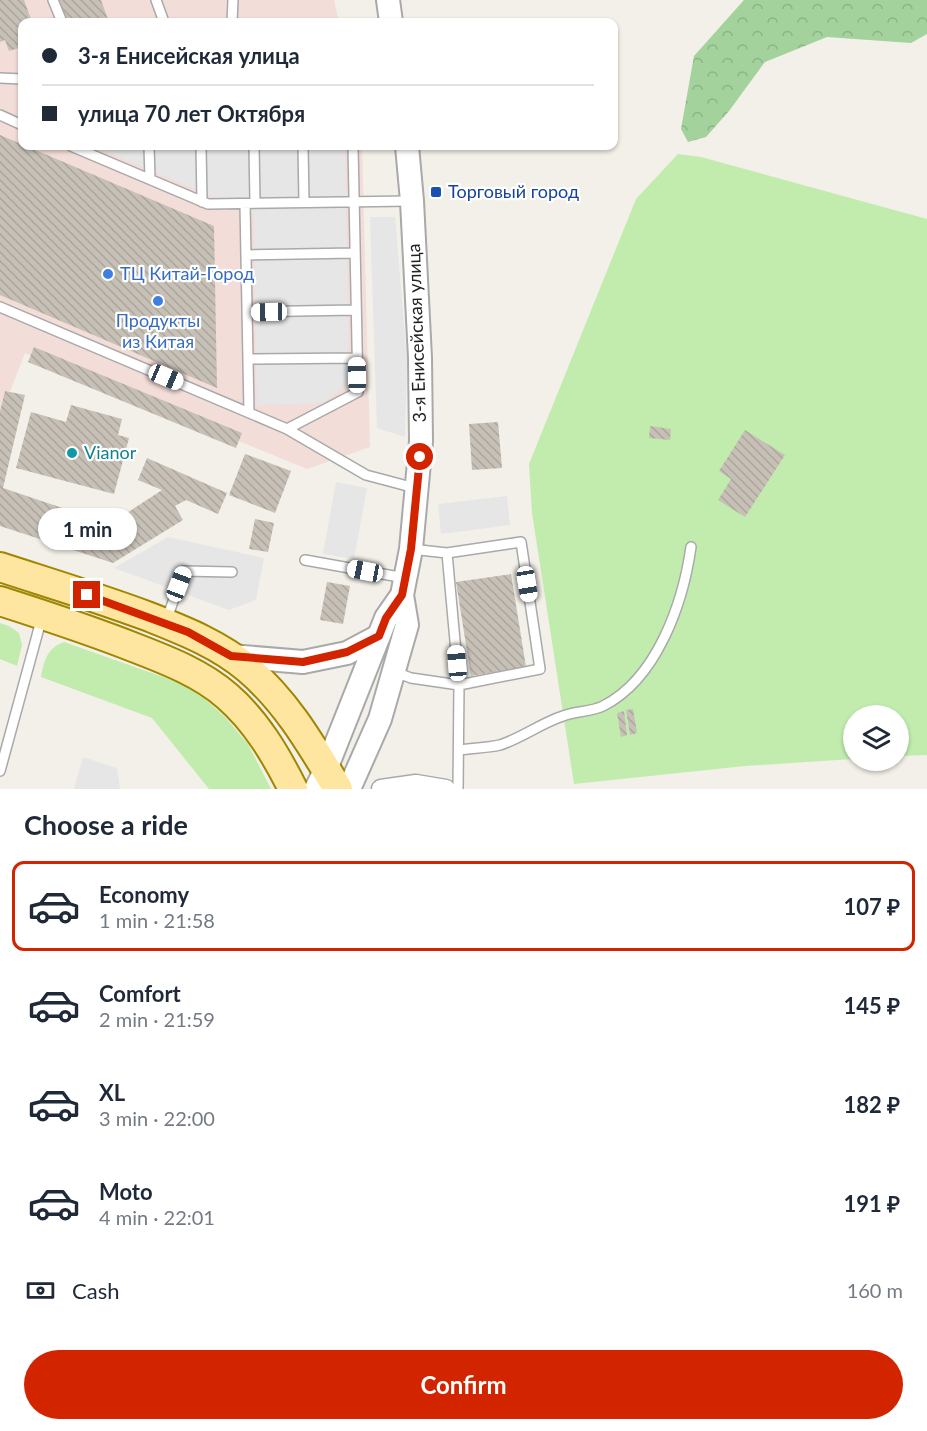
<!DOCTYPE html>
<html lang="en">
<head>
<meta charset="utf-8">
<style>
  body { margin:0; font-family:Lato,sans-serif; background:#f6f6f7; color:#1f2937; height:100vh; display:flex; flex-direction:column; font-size:22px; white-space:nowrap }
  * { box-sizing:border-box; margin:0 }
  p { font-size:20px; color:#747a83 }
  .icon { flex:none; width:33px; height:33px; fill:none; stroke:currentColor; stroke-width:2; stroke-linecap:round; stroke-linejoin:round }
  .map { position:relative; height:789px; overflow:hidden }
  .drawer { display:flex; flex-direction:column; background:#fff; flex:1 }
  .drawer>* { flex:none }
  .top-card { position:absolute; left:18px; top:18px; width:600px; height:132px; border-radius:12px; box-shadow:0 2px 4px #0004; display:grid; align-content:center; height:132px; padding:0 24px; background:#fff }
  .buttons { position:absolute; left:843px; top:705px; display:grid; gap:12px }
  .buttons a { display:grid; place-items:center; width:66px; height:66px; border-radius:50%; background:#fff; box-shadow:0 2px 4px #0004; font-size:30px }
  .end { position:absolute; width:27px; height:27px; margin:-14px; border:8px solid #d32400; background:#fff; box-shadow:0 0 0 3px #fff }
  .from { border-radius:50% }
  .bubble { position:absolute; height:42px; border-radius:21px; background:#fff; box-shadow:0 2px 4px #0004; font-size:20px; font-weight:700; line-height:42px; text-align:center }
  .car { position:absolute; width:18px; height:36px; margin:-18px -9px; border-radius:8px; box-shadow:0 0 4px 2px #0007; background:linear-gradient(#fff 24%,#345 0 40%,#fff 0 76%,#345 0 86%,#fff 0) }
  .top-card b { display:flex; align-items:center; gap:21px; height:57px; font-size:22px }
  .top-card b+b { border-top:2px solid #e0e1e3 }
  .top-card i { width:15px; height:15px; background:#1f2937 }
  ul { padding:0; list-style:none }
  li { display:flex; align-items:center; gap:18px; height:90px; margin:0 12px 9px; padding:0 12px; border:3px solid transparent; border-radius:12px }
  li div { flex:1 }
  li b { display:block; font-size:22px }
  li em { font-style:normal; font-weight:700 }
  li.active { border-color:#d32400 }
  li>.icon { width:54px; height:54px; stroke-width:1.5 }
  h2 { padding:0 24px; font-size:27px; line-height:72px }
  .pay { display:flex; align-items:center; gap:15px; height:66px; padding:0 24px; font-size:22px }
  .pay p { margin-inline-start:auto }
  .button { display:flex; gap:12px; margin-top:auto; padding:12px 24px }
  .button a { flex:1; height:69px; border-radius:36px; background:#d32400; color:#fff; font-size:24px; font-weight:700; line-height:69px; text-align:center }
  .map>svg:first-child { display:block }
</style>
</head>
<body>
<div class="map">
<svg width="927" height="789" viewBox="0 0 927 789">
  <defs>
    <pattern id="forest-crowns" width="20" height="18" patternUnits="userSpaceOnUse" patternTransform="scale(1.5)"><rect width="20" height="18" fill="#a3d29c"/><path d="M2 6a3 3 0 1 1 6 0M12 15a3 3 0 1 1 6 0" fill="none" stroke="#8cb486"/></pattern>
    <pattern id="building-back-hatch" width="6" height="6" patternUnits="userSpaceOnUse" patternTransform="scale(1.5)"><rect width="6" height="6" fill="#c7c0b7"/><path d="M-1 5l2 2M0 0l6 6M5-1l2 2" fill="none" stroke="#aba59d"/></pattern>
  </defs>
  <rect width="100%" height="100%" fill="#f2f0e8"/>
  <!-- commercial -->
  <path fill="#f3ddd8" d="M0,0h334l5,22h-317v124h340l8,301 -63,22 -282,-116 -25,64z"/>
  <!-- grass -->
  <path fill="#c2ecae" d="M678,154l23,3 226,62v536l-28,1 -1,-40h-44l-1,43 -108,7 -171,18 -42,-271 -3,-49 107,-265z
    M0,623l9,3 10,7 3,12 -5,21 -17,-7z
    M64,642l116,41 25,16 20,18 23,27 23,45h-62l-57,-71 -111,-41c3,-16 6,-29 23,-35z"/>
  <!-- forest -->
  <path fill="url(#forest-crowns)" d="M744,0h183v34l-16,9 -84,-6 -62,25 -36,49 -23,26 -18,5 -7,-13 13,-73z"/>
  <!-- parking -->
  <path fill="#e6e6e6" d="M93,146h252l4,237 -26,20 -66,2 -3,-191z
    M370,217h25l12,145 -2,75 -28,-9z
    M336,482l31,6 -13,71 -31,-5z
    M507,496l3,29 -69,9 -3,-30z
    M168,537l96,21 -8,42 -27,10 -115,-42z
    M83,757l34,11 3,21h-46z"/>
  <!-- building -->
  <path fill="url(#building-back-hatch)" d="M0,0h24l8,22h-10v25l-13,4 -4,-11 -5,2z
    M56,0h45l8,22h-45z
    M0,135l214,91 3,162 -217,-93z
    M34,347l208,86 -6,15 -208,-86z
    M5,391l20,4 -22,93 107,36 52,-34 -24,-10 9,-22 80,35 -9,21 -32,-14 -11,6 8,14 -70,43 -113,-37v-114z
    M71,405l51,14 -4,16 11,3 -15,56 -98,-26 15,-56 35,10z
    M498,422l4,46 -30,2 -3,-46z
    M650,426l21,3 -1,11 -21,-2z
    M745,430l40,25 -40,62 -27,-17 13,-21 -12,-8z
    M245,454l46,17 -16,42 -46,-18z
    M255,519l19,4 -6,29 -19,-3z
    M511,574l15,93 -55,9 -15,-94z
    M327,582l23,4 -7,38 -23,-4z
    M633,709l4,24 -7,2 -4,-25z
    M624,711l3,24 -6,2 -4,-24z"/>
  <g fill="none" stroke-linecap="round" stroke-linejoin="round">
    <defs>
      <path id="service" d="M53,0l9,22
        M156,0l8,22
        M232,22l1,-22
        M0,78l22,1
        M0,115l22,10
        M71,146l137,58 202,-3
        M149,146l1,33
        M201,146l1,56
        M254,146l1,57
        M303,146l1,56
        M245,204l4,209
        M246,255l109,-2
        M0,307l287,122 79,46 49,13
        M247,312l109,-2
        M248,359l109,-1
        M287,429l71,-37 -5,-246
        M447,553l12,132 -1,104
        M305,560l100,18
        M166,621l18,-50 48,1
        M395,672l16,6 48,7 81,-16 -19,-127 -74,11 -36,-4
        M459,750c13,-2 28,-2 41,-5 22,-7 41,-22 63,-29 12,-5 28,-4 40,-10 54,-27 80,-103 88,-159
        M0,771l42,-154"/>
      <path id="minor" d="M381,789l35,-5 30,5"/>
      <path id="tertiary" d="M388,0l3,22
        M231,656l72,6 44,-9 32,-17
        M316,789l10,-20 60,-151 16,-23 9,-46 10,-108 -1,-83 -8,-157 -5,-55
        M349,789l31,-70 27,-94 -5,-30"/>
      <path id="primary" d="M0,567c49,16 99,31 147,49 35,14 72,28 101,53 39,33 64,77 90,120
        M0,601c47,15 93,30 138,48 31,12 64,25 89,47 29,25 49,59 66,93"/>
    </defs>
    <!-- service casing -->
    <use href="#service" stroke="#a9a9a9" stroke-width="12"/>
    <!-- minor casing -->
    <use href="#minor" stroke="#a9a9a9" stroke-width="21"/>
    <!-- tertiary casing -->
    <use href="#tertiary" stroke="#a9a9a9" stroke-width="26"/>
    <!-- primary casing -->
    <use href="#primary" stroke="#9f8600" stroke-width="32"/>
    <!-- service -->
    <use href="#service" stroke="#fff" stroke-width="9"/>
    <!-- minor -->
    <use href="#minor" stroke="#fff" stroke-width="18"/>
    <!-- tertiary -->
    <use href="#tertiary" stroke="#fff" stroke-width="22"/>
    <!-- primary -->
    <use href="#primary" stroke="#fee6a1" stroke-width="28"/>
  </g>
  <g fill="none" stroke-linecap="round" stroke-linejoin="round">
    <!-- route -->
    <path stroke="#d32400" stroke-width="8" d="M87,595l101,37 43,24 72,6 44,-10 32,-16 7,-18 16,-23 9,-46 9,-92"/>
  </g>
  <!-- markers -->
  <rect fill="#1a4fb4" stroke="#fff" stroke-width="2" x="430" y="186" width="12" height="12" rx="3"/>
  <g fill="#3f7fe0" stroke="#fff" stroke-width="2">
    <circle cx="108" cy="274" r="6"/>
    <circle cx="158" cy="301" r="6"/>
  </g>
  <circle fill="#0f9aa8" stroke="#fff" stroke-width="2" cx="72" cy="453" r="6"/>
  <g text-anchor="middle" stroke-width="4.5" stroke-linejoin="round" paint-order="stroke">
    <!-- transit labels -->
    <g font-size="18" fill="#164399" stroke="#fff" text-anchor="start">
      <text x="448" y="198">Торговый город</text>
    </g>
    <!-- shop labels -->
    <g font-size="18" fill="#366cbe" stroke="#fff" text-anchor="start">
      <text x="120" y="280">ТЦ Китай-Город</text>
      <text x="158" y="327" text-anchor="middle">Продукты<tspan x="158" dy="21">из Китая</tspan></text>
    </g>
    <!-- street labels -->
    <g font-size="18" fill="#222" stroke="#fff">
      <text transform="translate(417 333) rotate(-92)" y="6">3-я Енисейская улица</text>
    </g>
    <!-- culture labels -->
    <g font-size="18" fill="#0d838f" stroke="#fff" text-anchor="start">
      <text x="84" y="459">Vianor</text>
    </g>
  </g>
</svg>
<div class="buttons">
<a><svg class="icon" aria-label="layers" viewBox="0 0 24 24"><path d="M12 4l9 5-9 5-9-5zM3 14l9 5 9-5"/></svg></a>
</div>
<i class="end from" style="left:420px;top:457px"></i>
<i class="end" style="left:87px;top:595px"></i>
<div class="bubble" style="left:38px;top:508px;width:99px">1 min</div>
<i class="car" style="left:269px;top:312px;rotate:269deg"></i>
<i class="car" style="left:357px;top:375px;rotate:359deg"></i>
<i class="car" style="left:166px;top:377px;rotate:113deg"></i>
<i class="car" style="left:365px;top:571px;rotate:281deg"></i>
<i class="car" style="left:179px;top:584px;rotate:21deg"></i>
<i class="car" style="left:527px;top:584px;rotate:171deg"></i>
<i class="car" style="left:457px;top:663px;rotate:355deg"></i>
<div class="top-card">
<b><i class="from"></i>3-я Енисейская улица</b>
<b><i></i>улица 70 лет Октября</b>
</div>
</div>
<section class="drawer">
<h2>Choose a ride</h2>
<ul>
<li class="active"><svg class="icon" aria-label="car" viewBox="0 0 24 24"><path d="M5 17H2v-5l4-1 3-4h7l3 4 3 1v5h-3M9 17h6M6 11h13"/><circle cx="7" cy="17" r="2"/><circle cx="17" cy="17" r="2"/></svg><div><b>Economy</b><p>1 min · 21:58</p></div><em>107 ₽</em></li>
<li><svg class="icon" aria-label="car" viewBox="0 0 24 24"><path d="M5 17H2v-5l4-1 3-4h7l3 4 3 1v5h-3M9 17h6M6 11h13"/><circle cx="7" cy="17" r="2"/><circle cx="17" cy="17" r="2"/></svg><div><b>Comfort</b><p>2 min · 21:59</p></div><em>145 ₽</em></li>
<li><svg class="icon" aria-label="car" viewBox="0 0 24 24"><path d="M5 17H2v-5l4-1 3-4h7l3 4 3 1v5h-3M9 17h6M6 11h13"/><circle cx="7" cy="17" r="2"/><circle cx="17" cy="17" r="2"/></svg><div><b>XL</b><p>3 min · 22:00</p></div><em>182 ₽</em></li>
<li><svg class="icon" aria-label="car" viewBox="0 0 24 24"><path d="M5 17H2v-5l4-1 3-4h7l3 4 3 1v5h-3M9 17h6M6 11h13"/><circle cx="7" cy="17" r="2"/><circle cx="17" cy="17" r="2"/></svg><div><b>Moto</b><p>4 min · 22:01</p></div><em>191 ₽</em></li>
</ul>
<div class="pay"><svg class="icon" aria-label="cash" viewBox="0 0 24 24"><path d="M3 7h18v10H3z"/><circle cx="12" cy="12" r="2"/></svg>Cash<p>160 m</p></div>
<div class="button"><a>Confirm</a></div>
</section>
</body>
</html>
